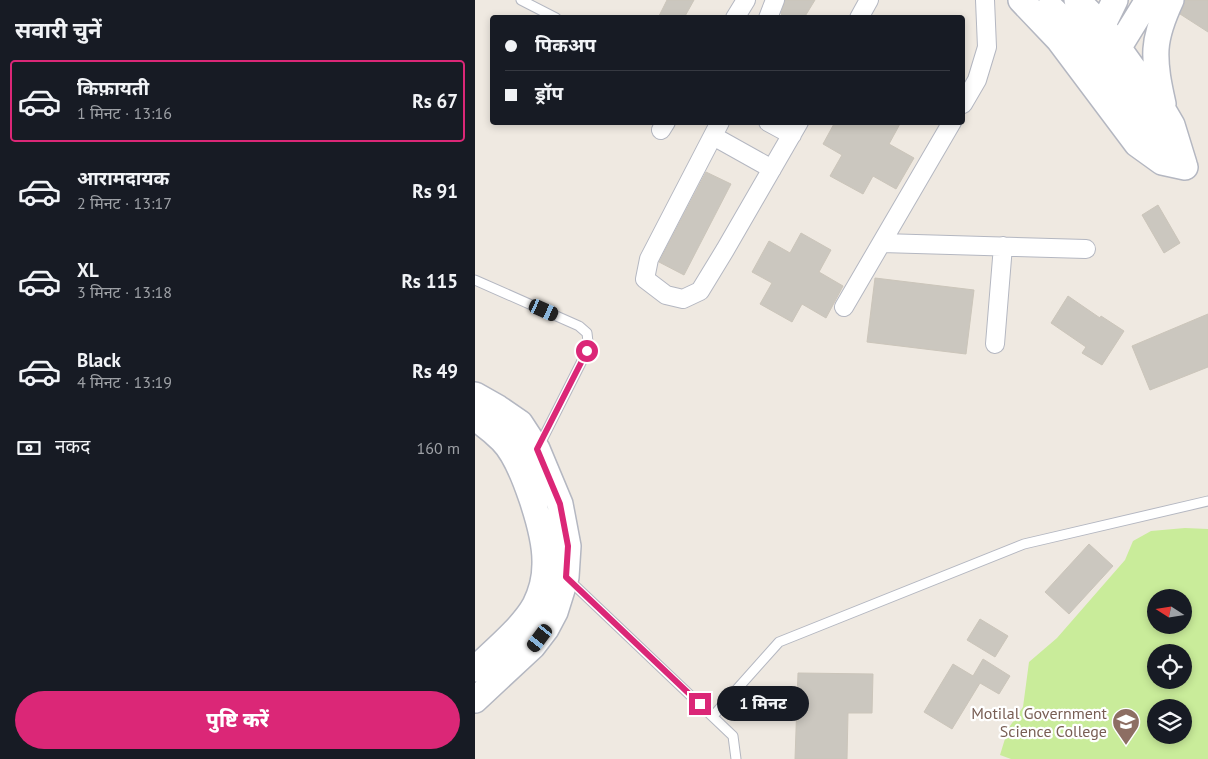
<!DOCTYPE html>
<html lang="hi">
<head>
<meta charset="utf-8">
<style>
  body { margin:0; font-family:"PT Sans","Noto Sans Devanagari",sans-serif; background:#242831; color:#f1f3f6; height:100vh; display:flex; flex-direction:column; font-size:19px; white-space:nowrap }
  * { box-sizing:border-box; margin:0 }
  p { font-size:16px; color:#9ea1a6 }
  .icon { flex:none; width:28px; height:28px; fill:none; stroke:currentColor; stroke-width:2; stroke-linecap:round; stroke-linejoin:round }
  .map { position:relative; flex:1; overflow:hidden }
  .drawer { display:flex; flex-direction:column; background:#171b24; width:475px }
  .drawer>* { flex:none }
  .banner { position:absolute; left:15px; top:15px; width:475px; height:110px; border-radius:5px; box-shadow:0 2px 8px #0003; display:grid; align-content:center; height:110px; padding:0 15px; background:#171b24 }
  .needle { width:32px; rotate:282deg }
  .fabs { position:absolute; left:672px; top:589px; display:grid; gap:10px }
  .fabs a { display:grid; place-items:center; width:45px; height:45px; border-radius:50%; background:#171b24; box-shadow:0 2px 8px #0003; font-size:25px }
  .end { position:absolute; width:22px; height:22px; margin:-11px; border:6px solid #db2777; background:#fff; box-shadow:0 0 0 2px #fff }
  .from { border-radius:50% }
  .bubble { position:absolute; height:35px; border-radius:18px; background:#171b24; box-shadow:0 2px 8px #0003; font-size:16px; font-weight:800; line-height:35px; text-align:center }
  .car { position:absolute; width:15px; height:30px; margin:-15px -8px; border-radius:6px; box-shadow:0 0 4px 1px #0007; background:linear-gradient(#222 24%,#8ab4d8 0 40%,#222 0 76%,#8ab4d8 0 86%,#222 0) }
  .banner b { display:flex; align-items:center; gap:18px; height:48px; font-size:19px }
  .banner b+b { border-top:1px solid #363941 }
  .banner i { width:12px; height:12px; background:#f1f3f6 }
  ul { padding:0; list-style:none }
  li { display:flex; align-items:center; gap:15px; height:82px; margin:0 10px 8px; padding:0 5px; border:2px solid transparent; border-radius:5px }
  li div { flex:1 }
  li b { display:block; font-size:19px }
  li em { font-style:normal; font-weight:800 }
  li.selected { border-color:#db2777 }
  li>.icon { width:45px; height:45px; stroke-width:1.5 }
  h2 { padding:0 15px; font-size:22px; line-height:60px }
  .pay { display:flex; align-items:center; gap:12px; height:55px; padding:0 15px; font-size:19px }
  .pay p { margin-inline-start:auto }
  .cta { display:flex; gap:10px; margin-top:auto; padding:10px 15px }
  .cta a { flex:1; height:58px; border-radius:30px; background:#db2777; color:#fff; font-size:20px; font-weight:800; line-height:58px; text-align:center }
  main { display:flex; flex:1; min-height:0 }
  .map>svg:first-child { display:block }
</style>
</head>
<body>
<main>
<section class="drawer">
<h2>सवारी चुनें</h2>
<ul>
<li class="selected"><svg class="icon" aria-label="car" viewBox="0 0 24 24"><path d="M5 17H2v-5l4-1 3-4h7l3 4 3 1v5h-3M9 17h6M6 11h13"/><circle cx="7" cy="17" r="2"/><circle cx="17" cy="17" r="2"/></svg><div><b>किफ़ायती</b><p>1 मिनट · 13:16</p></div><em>Rs 67</em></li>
<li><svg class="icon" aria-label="car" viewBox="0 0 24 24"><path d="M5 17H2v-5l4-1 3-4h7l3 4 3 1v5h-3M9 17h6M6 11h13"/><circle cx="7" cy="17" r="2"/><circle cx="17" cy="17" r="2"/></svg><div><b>आरामदायक</b><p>2 मिनट · 13:17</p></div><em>Rs 91</em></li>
<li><svg class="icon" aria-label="car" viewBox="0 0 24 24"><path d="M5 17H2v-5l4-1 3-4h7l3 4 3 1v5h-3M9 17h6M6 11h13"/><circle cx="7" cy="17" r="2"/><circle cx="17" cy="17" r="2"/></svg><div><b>XL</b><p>3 मिनट · 13:18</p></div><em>Rs 115</em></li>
<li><svg class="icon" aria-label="car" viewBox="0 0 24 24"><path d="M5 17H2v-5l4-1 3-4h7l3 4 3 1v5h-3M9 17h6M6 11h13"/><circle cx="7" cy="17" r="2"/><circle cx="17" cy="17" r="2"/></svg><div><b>Black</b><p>4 मिनट · 13:19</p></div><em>Rs 49</em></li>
</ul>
<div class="pay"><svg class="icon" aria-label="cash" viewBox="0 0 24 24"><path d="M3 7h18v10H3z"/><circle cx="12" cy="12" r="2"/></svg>नकद<p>160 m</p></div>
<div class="cta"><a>पुष्टि करें</a></div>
</section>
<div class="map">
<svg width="733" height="759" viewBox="0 0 733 759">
  <rect width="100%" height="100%" fill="#efe9e1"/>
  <!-- pitch -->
  <path fill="#c9ec9a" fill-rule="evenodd" d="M710,528l23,1v230h-197l-11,-4 8,-26 15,-22 6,-45 28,-24 68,-78 8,-19 18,-10zM681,598h28v27h-28zM681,652h28v28h-28zM681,708h28v27h-28z"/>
  <!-- building -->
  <path fill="#cbc7bf" stroke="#cbc5ba" d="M192,0h27l-10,18h-26z
    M310,0h30l-11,18h-18l-5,-4z
    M710,0h23v32l-28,-18 4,-8z
    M360,122h66l-12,22 25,14 -18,31 -23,-13 -10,18 -33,-18 12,-21 -19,-11z
    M231,172l25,12 -47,91 -25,-13z
    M683,205l22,38 -16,10 -22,-38z
    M326,233l30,17 -12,22 24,14 -17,32 -24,-14 -10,18 -32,-18 12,-21 -20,-11 17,-31 21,12z
    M400,278l99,12 -8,64 -99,-12z
    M593,296l32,22 1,-2 23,15 -22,34 -20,-12 4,-6 -35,-24z
    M733,314v53l-58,23 -18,-44z
    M614,544l24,22 -44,48 -24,-22z
    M505,619l28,17 -13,21 -28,-17z
    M508,659l27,17 -11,18 -19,-11 -28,46 -28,-17 29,-48 20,12z
    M323,673l75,1 -1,39h-24l-1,46h-52z"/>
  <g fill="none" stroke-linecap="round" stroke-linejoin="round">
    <defs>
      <path id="lane" d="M46,0l35,18
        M0,280l104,46 8,7 1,9 -1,9 -48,95
        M94,580l164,156 3,23
        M238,716l66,-74 245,-98 184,-43"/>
      <path id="street" d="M260,18l11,-18
        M293,18l7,-18
        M384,18l10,-18
        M488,104l14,-24 10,-33 -2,-47
        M245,122l-71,137 -4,20 21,16 17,4 17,-8 25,-41 74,-128
        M293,122l24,13
        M186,130l5,-8
        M238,136l59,33
        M407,243l204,6
        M369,307l108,-185
        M520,344l8,-98"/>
      <path id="secondary" d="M546,0l38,40 78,104 25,18 23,5
        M602,0l25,25 63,88 7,12 12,39
        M575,7l42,41 62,89 20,19
        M621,39l19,-39
        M636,60l37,-60
        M688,104c-4,-18 -8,-36 -7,-55 1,-16 8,-34 15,-49
        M0,395l23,13 22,15 17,26 23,55 8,42 -2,31 -11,35 -9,17 -13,17 -58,54
        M0,418c9,6 19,14 27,22 21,21 44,94 43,124 0,13 -4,29 -10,41 -12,22 -41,46 -60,64"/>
    </defs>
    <!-- lane casing -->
    <use href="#lane" stroke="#b4b7c1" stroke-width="11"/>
    <!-- street casing -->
    <use href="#street" stroke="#b4b7c1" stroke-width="20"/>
    <!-- secondary casing -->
    <use href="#secondary" stroke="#b4b7c1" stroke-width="28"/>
    <!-- lane -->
    <use href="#lane" stroke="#fff" stroke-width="9"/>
    <!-- street -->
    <use href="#street" stroke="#fff" stroke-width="18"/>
    <!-- secondary -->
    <use href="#secondary" stroke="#fff" stroke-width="25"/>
  </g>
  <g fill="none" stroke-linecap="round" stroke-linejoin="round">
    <!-- route -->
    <path stroke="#db2777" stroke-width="6" d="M112,351l-50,98 23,55 8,42 -2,31 134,127"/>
  </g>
  <!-- icons -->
  <defs>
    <symbol id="university-pin" viewBox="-11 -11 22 30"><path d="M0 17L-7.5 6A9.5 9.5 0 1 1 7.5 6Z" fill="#8d6e63" stroke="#fff"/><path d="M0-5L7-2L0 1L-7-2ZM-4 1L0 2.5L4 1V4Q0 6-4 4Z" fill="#fff"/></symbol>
  </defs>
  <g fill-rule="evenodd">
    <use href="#university-pin" x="635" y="706" width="32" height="43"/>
  </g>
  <g text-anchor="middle" stroke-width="4.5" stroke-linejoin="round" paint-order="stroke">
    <!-- education labels -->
    <g font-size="16" fill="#785e54" stroke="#fff" text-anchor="end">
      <text x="632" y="719">Motilal Government<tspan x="632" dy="18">Science College</tspan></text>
    </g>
  </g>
</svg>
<div class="fabs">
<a><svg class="needle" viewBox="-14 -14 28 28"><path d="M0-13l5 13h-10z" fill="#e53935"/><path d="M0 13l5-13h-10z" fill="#9ea1a6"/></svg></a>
<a><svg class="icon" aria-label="locate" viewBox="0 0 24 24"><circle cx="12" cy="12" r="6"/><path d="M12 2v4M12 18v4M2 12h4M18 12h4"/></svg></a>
<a><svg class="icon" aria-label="layers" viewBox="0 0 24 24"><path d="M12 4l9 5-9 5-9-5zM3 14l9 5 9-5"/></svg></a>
</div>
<i class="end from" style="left:112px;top:351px"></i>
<i class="end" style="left:225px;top:704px"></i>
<div class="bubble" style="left:242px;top:686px;width:92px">1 मिनट</div>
<i class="car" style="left:69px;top:310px;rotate:114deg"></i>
<i class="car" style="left:65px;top:638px;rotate:217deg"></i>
<div class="banner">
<b><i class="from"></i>पिकअप</b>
<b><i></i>ड्रॉप</b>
</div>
</div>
</main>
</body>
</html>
